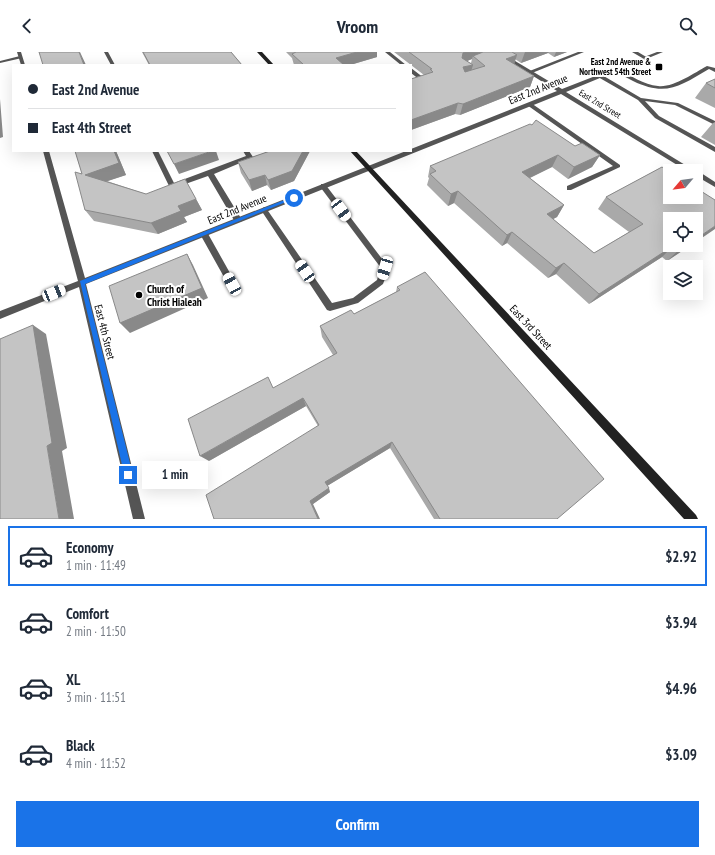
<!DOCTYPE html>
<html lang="en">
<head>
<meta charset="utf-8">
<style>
  body { margin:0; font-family:"PT Sans Narrow",sans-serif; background:#f2f2f3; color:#1f2937; height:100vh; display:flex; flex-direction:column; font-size:15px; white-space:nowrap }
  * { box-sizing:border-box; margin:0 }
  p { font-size:13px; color:#747a83 }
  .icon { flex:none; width:22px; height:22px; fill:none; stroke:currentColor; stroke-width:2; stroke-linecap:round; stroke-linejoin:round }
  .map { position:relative; height:467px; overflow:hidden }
  .sheet { display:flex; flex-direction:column; background:#fff; flex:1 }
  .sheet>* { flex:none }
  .top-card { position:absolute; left:12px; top:12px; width:400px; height:88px; border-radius:0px; box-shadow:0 4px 16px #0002; display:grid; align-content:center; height:88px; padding:0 16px; background:#fff }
  .needle { width:26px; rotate:241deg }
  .tools { position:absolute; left:663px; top:112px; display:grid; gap:8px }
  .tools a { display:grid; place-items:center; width:40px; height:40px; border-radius:0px; background:#fff; box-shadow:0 4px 16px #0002; font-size:20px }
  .end { position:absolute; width:18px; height:18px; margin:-9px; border:5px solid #1a73e8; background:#fff; box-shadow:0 0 0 2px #fff }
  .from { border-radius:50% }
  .bubble { position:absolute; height:28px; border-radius:0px; background:#fff; box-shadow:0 4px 16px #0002; font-size:13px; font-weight:600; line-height:28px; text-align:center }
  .car { position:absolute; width:12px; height:24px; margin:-12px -6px; border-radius:5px; box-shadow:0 0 3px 1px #0007; background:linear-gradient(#fff 24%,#345 0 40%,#fff 0 76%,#345 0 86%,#fff 0) }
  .top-card b { display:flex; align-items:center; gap:14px; height:38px; font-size:15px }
  .top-card b+b { border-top:1px solid #e0e1e3 }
  .top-card i { width:10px; height:10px; background:#1f2937 }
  ul { padding:7px 0 0; list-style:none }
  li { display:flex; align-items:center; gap:12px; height:60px; margin:0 8px 6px; padding:0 8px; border:2px solid transparent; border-radius:0px }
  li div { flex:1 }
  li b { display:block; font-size:15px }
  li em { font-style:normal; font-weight:600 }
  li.on { border-color:#1a73e8 }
  li>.icon { width:36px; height:36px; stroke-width:1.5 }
  .primary-button { display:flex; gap:8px; margin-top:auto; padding:8px 16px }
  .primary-button a { flex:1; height:46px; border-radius:0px; background:#1a73e8; color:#fff; font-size:16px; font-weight:600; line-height:46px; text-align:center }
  header { display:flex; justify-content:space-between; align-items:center; height:52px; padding:0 16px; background:#fff; font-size:18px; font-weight:600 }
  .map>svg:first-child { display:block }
</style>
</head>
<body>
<header><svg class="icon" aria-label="back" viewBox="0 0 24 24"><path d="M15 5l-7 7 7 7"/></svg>Vroom<svg class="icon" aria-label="search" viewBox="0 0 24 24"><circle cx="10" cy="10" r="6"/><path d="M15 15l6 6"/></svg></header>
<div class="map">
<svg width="715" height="467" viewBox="0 0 715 467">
  <rect width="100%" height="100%" fill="#fff"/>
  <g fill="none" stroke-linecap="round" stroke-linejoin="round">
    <!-- lane -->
    <path fill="#555" fill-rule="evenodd" d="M104,0h4l7,13h-4z
      M385,0h5l16,13h-5z
      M578,0h6l-52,21 -5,-1z
      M632,0h6l10,6 -4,1z
      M20,4h2v2l-22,5v-2z
      M707,14l8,2v4l-6,-3c-29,17 -43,28 -76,12 -7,-4 -14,-7 -20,-11l5,-1c12,6 26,16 40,17 15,2 36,-13 49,-20z
      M411,16l13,10v2h-4l-9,-7z
      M598,23h4l39,23 37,5 37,18v4l-40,-20 -30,-4 14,15 56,31v5l-60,-34 -17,-18 -40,-23z
      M527,51h4l89,62v2l-49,23h-4v-4l46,-20 -86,-61z
      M152,99h6l16,32 72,-27 -3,-5h6l4,6 -1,1 -38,16 28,46 -1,2h-6l-27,-46 -34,12h-4z
      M321,132h4l64,84 -6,16 -25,19 -28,8 -3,-1 -66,-100 3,-3 2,1 66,95 21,-5 24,-18 4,-12 -60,-80z
      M204,179l3,1 28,50 1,2 -1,2h-6l-29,-52z"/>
    <!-- street -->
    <path fill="#555" fill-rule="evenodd" d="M17,0h4l4,13h-4z
      M495,0h5l62,37 95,-37h6l-97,40 129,79h-8l-126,-77 -475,190 59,235h-12l-54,-232 -79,32v-8l78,-30 -35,-130h6l36,127 321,-127h5v-2l146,-58z
      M695,119h3l17,11v5l-19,-11z"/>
    <!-- secondary -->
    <path fill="#222" fill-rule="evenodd" d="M257,0h5l12,13h-5z
      M350,99h6l340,364 2,4h-14z"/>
  </g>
  <!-- wall -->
  <path fill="#a9a9a9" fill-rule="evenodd" d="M142,0h89l11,13h-93z
    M286,0h91v5l-27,8h-56l-2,-7z
    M394,0h173l-13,5 -6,-4 -27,10 -6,-4 -1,5 20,12 -4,11 -70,28 -5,-1 -44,16v-51l13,-4zM472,7l-1,4 -4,-2z
    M715,27v29l-20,-10 11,-15z
    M715,70v23l-14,-8 12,-14z
    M532,73l43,21 25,9 -8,12 -24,12 -16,-12 -22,11 34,27 -7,12 -4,2 41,34 35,-21 -31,-23 8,-12 56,-30 8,78h21l-24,16 -5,-4 -73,47 -33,-30 -8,4 -41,-35 -5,3 -48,-43 -6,3 -21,-21 2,-7 -1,-1 2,-11z
    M75,99h41l10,24 -19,6 39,13 50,5 6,11 -18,7 3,5 -29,12 -64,-13 -9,-11 -3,-36z
    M270,99h40l-16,30 -23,9 -4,-5 -15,6 -11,-18 -3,-11z
    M397,235l160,232h-123l-44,-71 -63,38 3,6 -17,12 -99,15 104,-93 -12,-20 -97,55 124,-106 -11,-18 -2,-11 34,-12 42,-22z"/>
  <!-- shaded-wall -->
  <path fill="#898989" d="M79,0h1l6,13h-2z
    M357,0h20v5l-27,8h-13l-1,-7z
    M465,0h26l-18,4 -1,3 -12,5 3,-11z
    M525,0h24l-1,1 -27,10z
    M556,0h11l-13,5z
    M517,3l-3,10 -8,-6z
    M473,13l-3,10 -9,3 2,-11z
    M534,24l-4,11 -70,28 3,-11z
    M0,47l3,38 -3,1z
    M458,51l-3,11 -44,16v-10z
    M114,99h2l10,24 -33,11 -8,-11z
    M212,99h4l3,9 -40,14 -5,-10z
    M303,99h7l-16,30 -23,9 -3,-10z
    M558,103l-6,12 -35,17 5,-12z
    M600,103l-8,12 -24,12 6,-12z
    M265,123l2,10 -15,6 -3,-11z
    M458,139l-4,12 -6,3 3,-12z
    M196,147l6,11 -18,7 3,5 -29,12 -7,-11 27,-17z
    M564,153l-7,12 -17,9 7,-12z
    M715,174v3l-19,13v-3z
    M512,180l-5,11 -5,3 5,-11z
    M686,193h5l-24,16 12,-11z
    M673,194l-11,11 -73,47 10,-10z
    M187,202l6,11 15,33 -78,35 -10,-10z
    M564,211l-8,11 -8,4 8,-10z
    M33,273l13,9 21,114 -5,3 12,68h-15l-12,-73z
    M303,346l3,8 -97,55 -9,-5z
    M392,390l-2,6 -63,38 -2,-4z
    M329,436l1,4 -17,12 7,15h-2l-8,-18z"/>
  <!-- building -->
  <path fill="#c4c4c4" stroke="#898989" d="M39,0h40l5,13h-41z
    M143,0h88l11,13h-92z
    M296,0h61l-21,6 8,7h-40l-12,-11z
    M409,0h56l-2,1 -1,5 11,7 -10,2 2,5 20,-6 -12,-10 10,-4h29l5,3 -11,4 28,17 -71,28 -5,-1 -47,17v-41l22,-7 -3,-3h2z
    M715,27v9l-9,-5z
    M536,68l39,26 7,-3 18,12 -26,12 -16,-12 -36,17 42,33 -17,9 47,39 49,-29 -37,-27 56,-30 8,5v25h26v-9l19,12v26l-19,13v-20h-26v26h16l-7,5 -6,-4 -74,48 -35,-31 -8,5 -44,-36 -5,3 -49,-44 -7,3 -21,-20 6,-3 -6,-5 100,-42 2,1z
    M75,99h39l5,12 -34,12 61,19 39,-15 11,20 -18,7 3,5 -30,12 -66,-13 -10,-38 7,2z
    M167,99h45l-38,13z
    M270,99h33l-11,20 -24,9 -3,-5 -16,5 -11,-18z
    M187,202l15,34 -82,35 -11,-37z
    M425,220l179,207 -47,40h-117l-48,-77 -67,40 4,6 -19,13 8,18h-104l-8,-24 113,-70 -16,-27 -103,58 -12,-37 80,-42 5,11 64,-35 -17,-27 31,-16 3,4 46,-24 -3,-3z
    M33,273l19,118 -5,3 12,73h-59v-180z"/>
  <!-- route -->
  <path fill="#1a73e8" d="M292,145l4,1 -211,86 48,191 -1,3h-7l-45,-197z"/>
  <!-- markers -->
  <g fill="#000" stroke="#fff" stroke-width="1.5">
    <rect x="655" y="11" width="8" height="8" rx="2"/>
    <circle cx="139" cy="243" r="4"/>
  </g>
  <g text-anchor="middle" stroke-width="4" stroke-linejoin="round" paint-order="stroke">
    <!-- far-poi labels -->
    <g font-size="9" font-weight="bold" fill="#000" stroke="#fff" text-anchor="end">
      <text x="651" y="13">East 2nd Avenue &amp;<tspan x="651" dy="10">Northwest 54th Street</tspan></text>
    </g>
    <!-- far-street labels -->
    <g font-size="9" fill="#000" stroke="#fff">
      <text transform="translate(600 52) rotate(31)" y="3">East 2nd Street</text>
    </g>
    <!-- street labels -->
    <g font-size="11" fill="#000" stroke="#fff">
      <text transform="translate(538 37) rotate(-22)" y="4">East 2nd Avenue</text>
      <text transform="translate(237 157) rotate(-22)" y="4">East 2nd Avenue</text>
      <text transform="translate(531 275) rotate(47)" y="4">East 3rd Street</text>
      <text transform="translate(105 280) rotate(76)" y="4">East 4th Street</text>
    </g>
    <!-- poi labels -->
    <g font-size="11" font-weight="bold" fill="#000" stroke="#fff" text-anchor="start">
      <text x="147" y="241">Church of<tspan x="147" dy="13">Christ Hialeah</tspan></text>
    </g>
  </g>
</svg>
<div class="tools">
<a><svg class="needle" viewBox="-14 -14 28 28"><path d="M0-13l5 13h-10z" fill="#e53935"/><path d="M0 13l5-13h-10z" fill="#747a83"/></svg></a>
<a><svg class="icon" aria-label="locate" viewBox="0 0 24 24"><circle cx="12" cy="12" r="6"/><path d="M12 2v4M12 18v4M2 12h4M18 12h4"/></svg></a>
<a><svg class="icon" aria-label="layers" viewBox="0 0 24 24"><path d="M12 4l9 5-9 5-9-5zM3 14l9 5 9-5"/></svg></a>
</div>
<i class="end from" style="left:294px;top:146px"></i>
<i class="end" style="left:128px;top:423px"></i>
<div class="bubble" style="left:142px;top:409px;width:66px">1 min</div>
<i class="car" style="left:341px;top:158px;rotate:143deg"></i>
<i class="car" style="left:385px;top:216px;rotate:197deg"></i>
<i class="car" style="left:305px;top:219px;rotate:326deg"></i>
<i class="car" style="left:232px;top:232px;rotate:331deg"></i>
<i class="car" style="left:54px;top:241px;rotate:68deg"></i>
<div class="top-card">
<b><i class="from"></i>East 2nd Avenue</b>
<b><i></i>East 4th Street</b>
</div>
</div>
<section class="sheet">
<ul>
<li class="on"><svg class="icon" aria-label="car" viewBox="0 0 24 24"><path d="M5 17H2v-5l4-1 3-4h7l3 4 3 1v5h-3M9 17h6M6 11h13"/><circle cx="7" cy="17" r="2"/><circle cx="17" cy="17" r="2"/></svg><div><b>Economy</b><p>1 min · 11:49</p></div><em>$2.92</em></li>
<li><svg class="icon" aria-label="car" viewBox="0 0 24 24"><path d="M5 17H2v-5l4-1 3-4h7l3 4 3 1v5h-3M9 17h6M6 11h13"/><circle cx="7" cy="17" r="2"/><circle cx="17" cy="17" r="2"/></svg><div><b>Comfort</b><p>2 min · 11:50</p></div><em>$3.94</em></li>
<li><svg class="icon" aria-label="car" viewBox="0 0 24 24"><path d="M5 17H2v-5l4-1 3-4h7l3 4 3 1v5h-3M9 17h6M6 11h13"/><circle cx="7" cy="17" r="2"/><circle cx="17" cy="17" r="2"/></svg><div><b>XL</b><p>3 min · 11:51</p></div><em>$4.96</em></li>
<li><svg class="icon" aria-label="car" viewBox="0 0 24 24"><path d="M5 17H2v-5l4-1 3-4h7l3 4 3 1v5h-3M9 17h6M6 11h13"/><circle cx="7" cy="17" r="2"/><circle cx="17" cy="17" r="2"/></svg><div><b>Black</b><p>4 min · 11:52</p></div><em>$3.09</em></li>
</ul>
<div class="primary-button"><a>Confirm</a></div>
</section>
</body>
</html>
